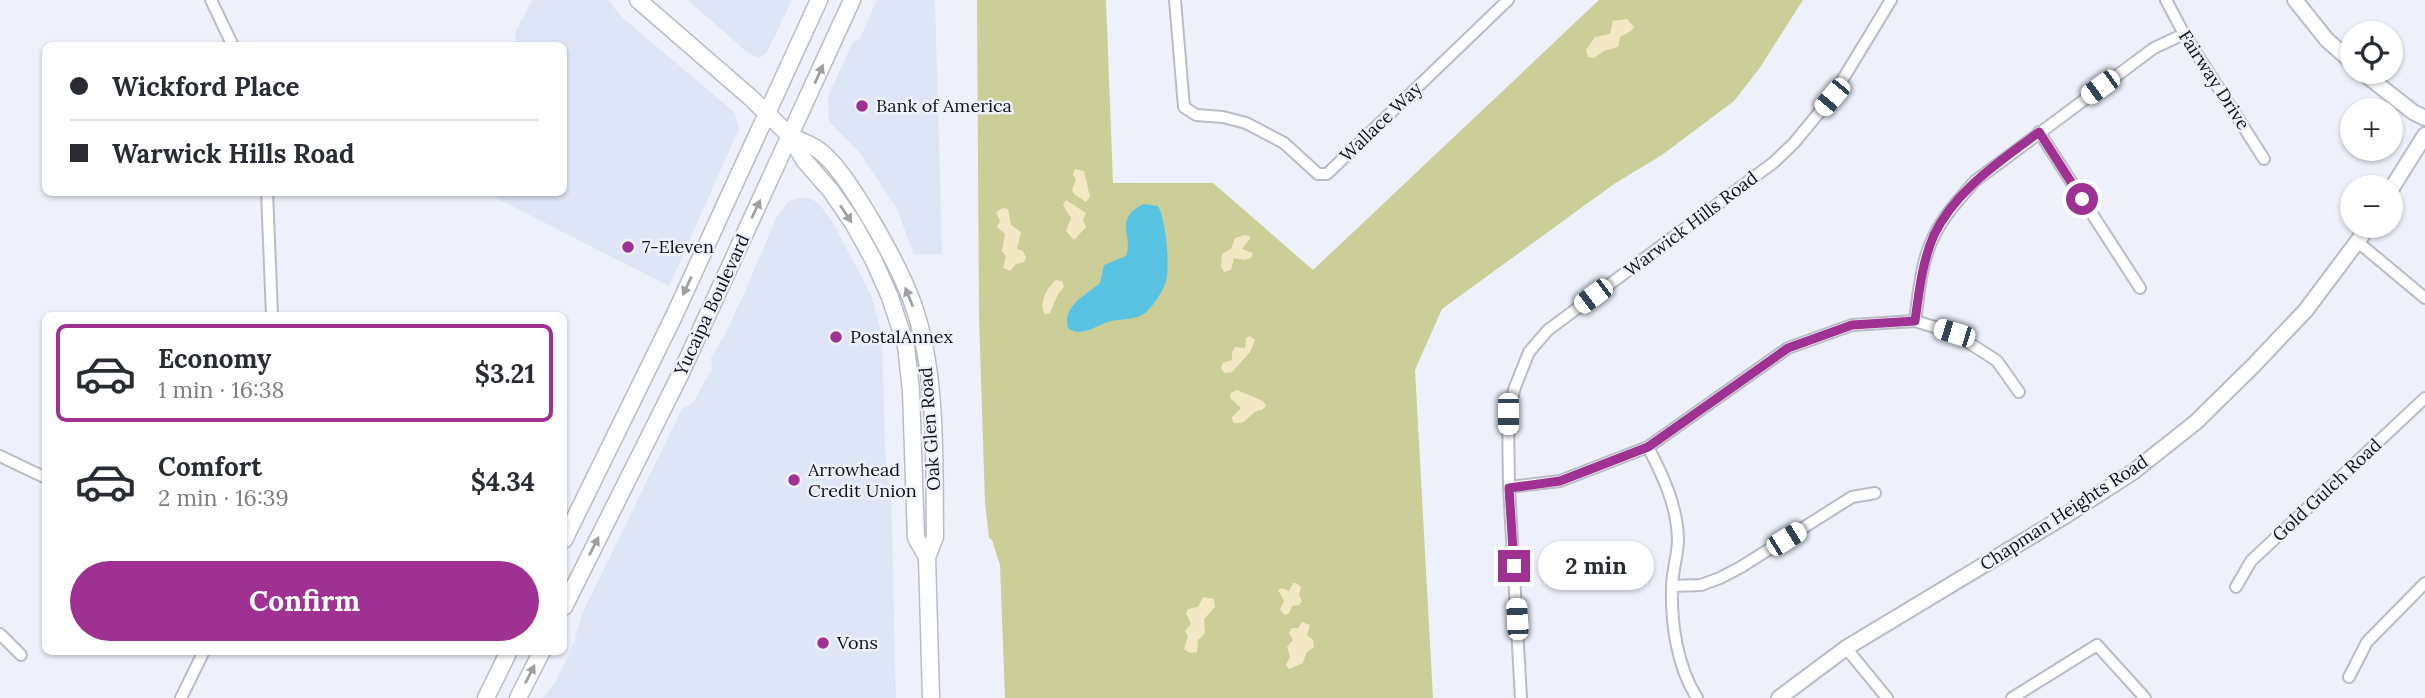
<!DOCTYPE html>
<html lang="en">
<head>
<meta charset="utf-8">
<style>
  body { margin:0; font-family:Lora,serif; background:#f7f7f7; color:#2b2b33; height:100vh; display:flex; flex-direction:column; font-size:26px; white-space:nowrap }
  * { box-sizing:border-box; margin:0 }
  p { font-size:23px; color:#7c7c81 }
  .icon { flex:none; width:38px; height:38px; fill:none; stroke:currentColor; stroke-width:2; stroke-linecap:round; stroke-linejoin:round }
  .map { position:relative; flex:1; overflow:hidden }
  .panel { position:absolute; left:42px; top:312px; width:525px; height:343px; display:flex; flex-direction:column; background:#fff; border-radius:10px; box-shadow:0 2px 5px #0004 }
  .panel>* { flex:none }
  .banner { position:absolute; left:42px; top:42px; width:525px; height:154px; border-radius:10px; box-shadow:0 2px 5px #0004; display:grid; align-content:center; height:154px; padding:0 28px; background:#fff }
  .controls { position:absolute; left:2340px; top:21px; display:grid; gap:14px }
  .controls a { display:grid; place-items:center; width:63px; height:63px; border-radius:50%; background:#fff; box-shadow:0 2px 5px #0004; font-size:35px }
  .end { position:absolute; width:32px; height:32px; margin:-16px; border:9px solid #9e3192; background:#fff; box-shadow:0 0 0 4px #fff }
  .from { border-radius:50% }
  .bubble { position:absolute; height:49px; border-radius:24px; background:#fff; box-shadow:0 2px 5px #0004; font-size:23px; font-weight:800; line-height:49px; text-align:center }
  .car { position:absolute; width:21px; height:42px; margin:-21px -10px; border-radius:9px; box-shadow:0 0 5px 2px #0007; background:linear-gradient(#fff 24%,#345 0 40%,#fff 0 76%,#345 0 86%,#fff 0) }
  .banner b { display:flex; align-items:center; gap:24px; height:66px; font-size:26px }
  .banner b+b { border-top:2px solid #e1e1e2 }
  .banner i { width:18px; height:18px; background:#2b2b33 }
  ul { padding:12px 0 0; list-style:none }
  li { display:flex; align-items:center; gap:21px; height:98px; margin:0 14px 10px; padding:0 14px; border:4px solid transparent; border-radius:10px }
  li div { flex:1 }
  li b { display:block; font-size:26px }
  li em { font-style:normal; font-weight:800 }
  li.on { border-color:#9e3192 }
  li>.icon { width:63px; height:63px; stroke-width:1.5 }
  .cta { display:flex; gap:14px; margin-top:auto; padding:14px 28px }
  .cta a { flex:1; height:80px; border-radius:42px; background:#9e3192; color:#fff; font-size:28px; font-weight:800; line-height:80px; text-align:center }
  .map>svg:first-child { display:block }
</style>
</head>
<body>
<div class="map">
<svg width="2425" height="698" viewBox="0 0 2425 698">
  <rect width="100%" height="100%" fill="#eef1fb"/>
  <!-- built -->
  <path fill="#dee5f6" d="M532,0h76l15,18 112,95 4,16 -70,157 -173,-88 2,-5 66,-1v-146l-47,-1 -2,-12z
    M688,0h104l-26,54 -8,4 -11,-6z
    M877,0h58l7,254 -28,1 -17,-46 -19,-29 -18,-27 -31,-32 -1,-25 25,-54 6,-2z
    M798,198h12l9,6 13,17 40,76 10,39 3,116 6,41 5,205h-353l13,-17 18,-38 8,-29 100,-205 12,-7 18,-34 -1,-11 11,-17 23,-48 31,-74 13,-17z"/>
  <!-- green -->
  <path fill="#cbcf97" d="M977,0h129l7,183h100l100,87 286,-270h204l-44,69 -25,32 -72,54 -48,29 -172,125 -27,61 18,328h-428l-5,-133 -8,-25 -3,-2 -4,-35 -6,-185z"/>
  <!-- sand -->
  <path fill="#f2e8c3" d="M1627,19l7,8 -3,4 -11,6 -2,10 -14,4 -10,7 -6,-1 -2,-7 9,-13 15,-3 3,-13z
    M1075,169l9,2 6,26 -4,5 -12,-8 -2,-4 4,-11 -3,-4z
    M1066,200l20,13 -3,7 3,7 -12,13 -8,-9 5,-13 -8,-13z
    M1003,208l5,1 3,16 10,7 -4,17 6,2 3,7 -2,4 -8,2 -6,7 -7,-3 3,-12 -4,-5 3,-17 -8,-7 3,-6 -4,-9z
    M1245,235l6,2 -9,12 11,4 -2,5 -7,2 -10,-2 -3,12 -7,2 -3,-5 1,-13 9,-5 4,-11z
    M1056,280l6,1 2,6 -6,7 -8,19 -5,1c-7,-10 2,-27 11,-34z
    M1250,336l5,4 -5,12 -18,20 -8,1 -3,-5 2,-5 9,-3v-8l3,-5 10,1 1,-10z
    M1237,390l26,11 3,5 -4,4c-12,0 -16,18 -29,12l-1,-5 9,-9 -11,-10 1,-5z
    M1293,583h3l5,4 -2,8 3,6 -3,4 -7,1 -3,7 -4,2 -5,-5 4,-9 -6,-11 4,-2 7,3z
    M1203,597l11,2 1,8 -11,12 1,14 -7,7 -1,12 -7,1 -6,-4 4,-13 -3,-5 6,-7 -5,-11 2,-4 10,-2z
    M1302,622l8,3 -3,10 6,5 1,7 -8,6 -3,10 -14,6 -3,-4 4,-8 -3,-10 6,-7 -4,-7 3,-5h6z"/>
  <!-- water -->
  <path fill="#59c3e4" d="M1143,204l15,2c8,14 11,54 9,70 -1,11 -13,30 -22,37 -10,8 -25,5 -37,9 -13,4 -27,16 -40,6 -6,-22 18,-33 32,-45l4,-18 22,-9c8,-21 -14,-35 17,-52z"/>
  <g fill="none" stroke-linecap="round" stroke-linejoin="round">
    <defs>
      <path id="minor" d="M211,0l22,46
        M1175,0l9,107 12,8 27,2 23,6 38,20 34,31h9l181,-174
        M2166,0l18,34 80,125
        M2039,132l101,156
        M267,192l5,123
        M2359,243l66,55
        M1915,321c4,-29 6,-61 20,-87 10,-20 26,-37 40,-53l179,-133 30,-14
        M1648,447c15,29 29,58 30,92 0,16 -6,32 -6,49 -1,36 5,78 25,110
        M0,456l46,22
        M1509,487l51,-6 88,-34 140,-99 64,-23 63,-4 39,12 43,28 22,31
        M1672,586l29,-1 19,-7 21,-11 111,-70 23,-4
        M2236,587l15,-26 174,-163
        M0,634l21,21
        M1846,648l41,50
        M2349,677l18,-35 58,-59
        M181,698l23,-47
        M1521,698l-12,-211 -1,-73 7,-27 14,-35 19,-22 225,-167 21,-20 38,-46 59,-97
        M2012,698l85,-53 48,53"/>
      <path id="tertiary" d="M2295,0l32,40 25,22
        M2362,72l51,40 12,6
        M2390,191l35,-56
        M1779,698l67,-50 219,-132 68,-44 63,-50 58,-57 52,-55 63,-84"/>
      <path id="secondary" d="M638,0l113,98 39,38 14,24 27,31 22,32 20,36 17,38 16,49 5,45 5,147 11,19
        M790,136c8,4 17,7 24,11 21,12 44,51 56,71 16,27 32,56 43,86 25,70 21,159 22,233l-8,20 4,141
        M564,540l110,-224 145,-316
        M564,607l116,-232 172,-375
        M486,698l23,-47
        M518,698l24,-47"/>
    </defs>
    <!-- minor casing -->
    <use href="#minor" stroke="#b9bcc6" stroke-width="14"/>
    <!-- tertiary casing -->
    <use href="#tertiary" stroke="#b9bcc6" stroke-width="18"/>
    <!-- secondary casing -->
    <use href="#secondary" stroke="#b9bcc6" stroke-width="19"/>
    <!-- minor -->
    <use href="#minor" stroke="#fff" stroke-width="10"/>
    <!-- tertiary -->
    <use href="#tertiary" stroke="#fff" stroke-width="14"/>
    <!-- secondary -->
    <use href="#secondary" stroke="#fff" stroke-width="16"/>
  </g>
  <!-- one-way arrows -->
  <defs><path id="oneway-solid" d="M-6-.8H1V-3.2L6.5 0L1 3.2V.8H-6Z" transform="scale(1.75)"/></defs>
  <g fill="#a0a0a1">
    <use href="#oneway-solid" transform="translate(819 74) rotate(-66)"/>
    <use href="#oneway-solid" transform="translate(756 209) rotate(-65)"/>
    <use href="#oneway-solid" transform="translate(846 214) rotate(56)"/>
    <use href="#oneway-solid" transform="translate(687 286) rotate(115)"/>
    <use href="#oneway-solid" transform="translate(909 297) rotate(-112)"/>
    <use href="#oneway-solid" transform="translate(594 546) rotate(-63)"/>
    <use href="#oneway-solid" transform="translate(530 674) rotate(-63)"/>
  </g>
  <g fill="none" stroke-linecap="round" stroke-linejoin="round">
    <!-- route -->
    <path stroke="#9e3192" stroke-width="9" d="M1514,566l-5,-78 51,-7 88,-34 140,-99 64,-23 63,-4c4,-29 7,-59 19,-86 22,-46 66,-73 105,-103l43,67"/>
  </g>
  <!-- markers -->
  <g fill="#9e3192" stroke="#eef1fb" stroke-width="2.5">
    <circle cx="862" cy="106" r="7"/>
    <circle cx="628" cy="247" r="7"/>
    <circle cx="836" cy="337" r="7"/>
    <circle cx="794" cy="480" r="7"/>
    <circle cx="823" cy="643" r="7"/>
  </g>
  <g text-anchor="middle" stroke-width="5" stroke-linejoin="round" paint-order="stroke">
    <!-- street labels -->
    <g font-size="18" fill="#111215" stroke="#eef1fb">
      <text transform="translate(2214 80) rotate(57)" y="6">Fairway Drive</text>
      <text transform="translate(1381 122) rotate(-44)" y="6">Wallace Way</text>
      <text transform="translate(1691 224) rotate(-37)" y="6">Warwick Hills Road</text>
      <text transform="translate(712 305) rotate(-65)" y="6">Yucaipa Boulevard</text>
      <text transform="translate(930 429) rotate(-94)" y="6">Oak Glen Road</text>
      <text transform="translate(2327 490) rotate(-43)" y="6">Gold Gulch Road</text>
      <text transform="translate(2064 513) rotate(-33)" y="6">Chapman Heights Road</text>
    </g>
    <!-- poi labels -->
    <g font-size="18" fill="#111215" stroke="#eef1fb" text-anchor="start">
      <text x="876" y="112">Bank of America</text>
      <text x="642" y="253">7-Eleven</text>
      <text x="850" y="343">PostalAnnex</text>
      <text x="808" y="476">Arrowhead<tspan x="808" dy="21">Credit Union</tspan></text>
      <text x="837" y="649">Vons</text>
    </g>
  </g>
</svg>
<div class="controls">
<a><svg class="icon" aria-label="locate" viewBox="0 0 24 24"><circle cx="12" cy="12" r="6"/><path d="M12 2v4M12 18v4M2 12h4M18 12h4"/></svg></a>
<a>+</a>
<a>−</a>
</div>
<i class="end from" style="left:2082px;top:199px"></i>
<i class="end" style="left:1514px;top:566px"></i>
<div class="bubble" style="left:1538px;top:541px;width:116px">2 min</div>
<i class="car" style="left:2100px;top:87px;rotate:234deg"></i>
<i class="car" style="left:1832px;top:97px;rotate:220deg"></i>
<i class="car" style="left:1593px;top:296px;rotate:233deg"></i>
<i class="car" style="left:1954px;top:333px;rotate:287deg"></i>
<i class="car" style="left:1508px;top:414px;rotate:180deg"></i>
<i class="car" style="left:1786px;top:539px;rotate:58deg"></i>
<i class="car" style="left:1517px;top:619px;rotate:357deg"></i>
<div class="banner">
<b><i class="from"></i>Wickford Place</b>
<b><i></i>Warwick Hills Road</b>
</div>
<section class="panel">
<ul>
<li class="on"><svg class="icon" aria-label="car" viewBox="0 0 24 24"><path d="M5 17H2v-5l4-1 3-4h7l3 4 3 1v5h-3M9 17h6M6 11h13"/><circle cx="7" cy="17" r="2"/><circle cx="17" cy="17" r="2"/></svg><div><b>Economy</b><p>1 min · 16:38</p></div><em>$3.21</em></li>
<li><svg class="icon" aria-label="car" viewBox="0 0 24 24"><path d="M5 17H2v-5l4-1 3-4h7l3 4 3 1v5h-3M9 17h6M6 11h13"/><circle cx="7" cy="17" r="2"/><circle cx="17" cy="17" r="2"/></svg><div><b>Comfort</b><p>2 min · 16:39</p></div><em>$4.34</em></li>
</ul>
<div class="cta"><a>Confirm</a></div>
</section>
</div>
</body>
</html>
